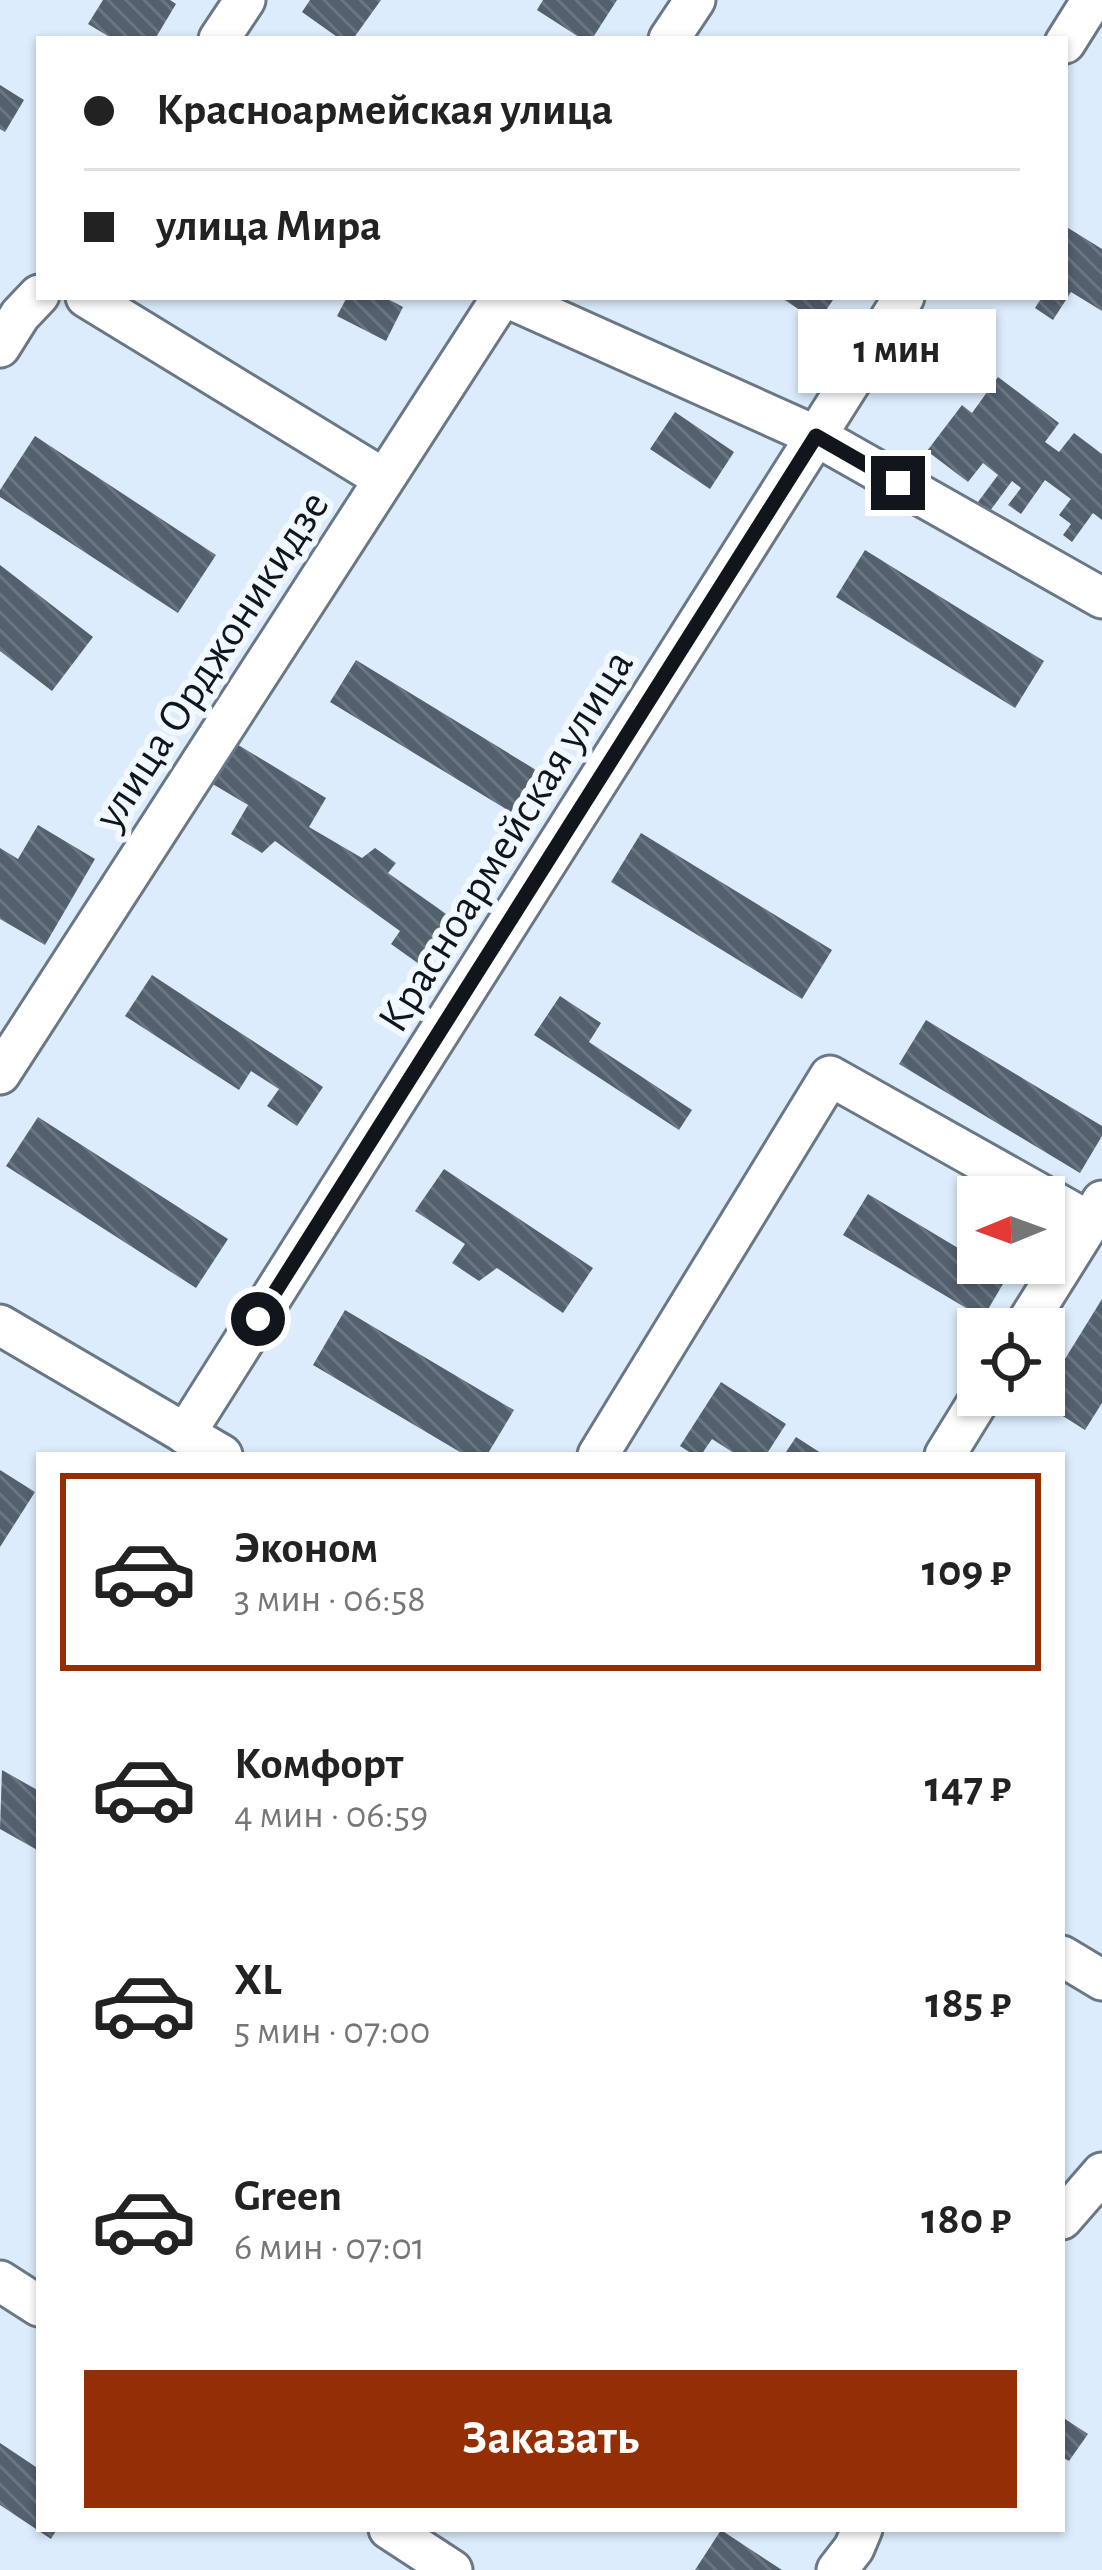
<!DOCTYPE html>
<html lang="ru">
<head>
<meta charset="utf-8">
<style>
  body { margin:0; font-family:"Alegreya Sans",sans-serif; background:#f6f6f6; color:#222; height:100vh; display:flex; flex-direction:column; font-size:45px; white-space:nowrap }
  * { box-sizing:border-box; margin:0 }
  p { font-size:39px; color:#767676 }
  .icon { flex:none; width:66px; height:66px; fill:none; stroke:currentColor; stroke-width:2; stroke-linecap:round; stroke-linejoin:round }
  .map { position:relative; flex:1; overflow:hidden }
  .panel { position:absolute; left:36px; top:1452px; width:1029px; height:1080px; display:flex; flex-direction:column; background:#fff; border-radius:0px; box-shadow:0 3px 9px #0004 }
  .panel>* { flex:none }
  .hud { position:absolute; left:36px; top:36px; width:1032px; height:264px; border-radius:0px; box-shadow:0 3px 9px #0004; display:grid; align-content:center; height:264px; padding:0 48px; background:#fff }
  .needle { width:78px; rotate:269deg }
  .buttons { position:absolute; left:957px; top:1176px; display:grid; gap:24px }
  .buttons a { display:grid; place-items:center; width:108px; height:108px; border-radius:0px; background:#fff; box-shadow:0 3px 9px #0004; font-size:60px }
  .end { position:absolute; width:54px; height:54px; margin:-27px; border:15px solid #11161c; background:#fff; box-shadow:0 0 0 6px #fff }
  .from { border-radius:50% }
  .bubble { position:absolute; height:84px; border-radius:0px; background:#fff; box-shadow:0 3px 9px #0004; font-size:39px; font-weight:600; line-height:84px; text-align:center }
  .hud b { display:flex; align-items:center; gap:42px; height:114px; font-size:45px }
  .hud b+b { border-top:3px solid #e0e0e0 }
  .hud i { width:30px; height:30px; background:#222 }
  ul { padding:21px 0 0; list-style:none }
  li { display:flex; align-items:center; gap:36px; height:198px; margin:0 24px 18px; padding:0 24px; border:6px solid transparent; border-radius:0px }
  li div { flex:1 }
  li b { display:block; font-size:45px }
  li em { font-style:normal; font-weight:600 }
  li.selected { border-color:#942e04 }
  li>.icon { width:108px; height:108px; stroke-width:1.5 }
  .button { display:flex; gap:24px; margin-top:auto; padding:24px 48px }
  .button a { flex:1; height:138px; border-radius:0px; background:#942e04; color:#fff; font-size:48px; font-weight:600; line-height:138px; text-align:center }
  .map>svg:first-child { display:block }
</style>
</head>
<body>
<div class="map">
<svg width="1102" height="2570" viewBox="0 0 1102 2570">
  <defs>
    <pattern id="building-back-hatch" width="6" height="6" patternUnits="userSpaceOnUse" patternTransform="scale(3)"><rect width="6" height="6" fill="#53606e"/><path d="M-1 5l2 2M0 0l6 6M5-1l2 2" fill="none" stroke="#6c7681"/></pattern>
  </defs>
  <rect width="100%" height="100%" fill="#dcecfc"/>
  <!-- building -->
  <path fill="url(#building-back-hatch)" d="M103,0h67l6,4 -21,35h-42l-25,-15z
    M310,0h71l-28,39h-13l-38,-27z
    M543,0h74l-25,39h-10l-45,-29z
    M0,85l24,15 -19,32 -5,-3z
    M1065,226l37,23v62l-31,-19 -18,28 -18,-12 7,-11h23z
    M347,297h37l19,10 -17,34 -49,-25z
    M780,297h55l-17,25z
    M998,377l61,46 -14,19 14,10 15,-19 28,21v66l-9,-7 -21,29 -9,-7 8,-11 -12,-9 12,-16 -26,-19 -24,34 -13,-9 13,-17 -9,-7 -22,30 -12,-9 20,-27 -15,-12 -15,19 -41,-31 35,-46 10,8z
    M675,412l59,40 -24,37 -60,-40z
    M35,436l181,119 -38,58 -178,-116v-7z
    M865,550l179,111 -29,47 -179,-111z
    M0,565l93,72 -41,54 -52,-40z
    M356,660l180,110 -25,42 -181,-110z
    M235,743l91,55 -17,29 53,31 13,-10 21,15 -8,10 71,50 -33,46 -35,-25 9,-13 -125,-90 -13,12 -31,-19 17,-29 -37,-22z
    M38,825l57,34 -50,86 -45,-26v-71l18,11z
    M641,833l191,117 -30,49 -191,-117z
    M152,975l171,112 -26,39 -30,-20 12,-17 -28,-18 -12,19 -114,-74z
    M560,996l41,27 -12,19 103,68 -13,20 -145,-95z
    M926,1020l176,106v10l-22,37 -181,-109z
    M38,1117l190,122 -32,49 -190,-122z
    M444,1169l149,99 -30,45 -66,-45 -18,13 -27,-18 13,-19 -50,-33z
    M868,1194l110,66v3h6l23,14 -24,41 -140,-83z
    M1102,1299v104l-17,27 -46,-29z
    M345,1310l169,100 -27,45h-22l-152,-90z
    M721,1382l65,42 -20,31h-29l-25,-16 -11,16h-7l-14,-9z
    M796,1437l28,18h-40z
    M0,1470l35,22 -35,55z
    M2,1770l37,21v60l-39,-22z
    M1062,2417l26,17 -19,27 -7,-4z
    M0,2443l39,26v60h18l-6,10 -51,-34z
    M721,2530l61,40h-87z"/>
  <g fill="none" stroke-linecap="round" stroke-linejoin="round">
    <defs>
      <path id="street" d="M219,39l26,-39
        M669,39l26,-39
        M1065,43l27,-43
        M86,297l298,182
        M506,297l310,139 286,162
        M0,347l20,-32 19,-20
        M0,1074l502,-777
        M0,1325l222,130
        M1023,1329l67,-107
        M185,1434l719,-1137
        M598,1455l232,-379 260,146 12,-21
        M945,1455l37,-60
        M1062,1956l40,24
        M1062,2219l40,-46
        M0,2281l39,25
        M389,2529l63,41
        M837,2570l17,-22 8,-19"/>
    </defs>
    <!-- street casing -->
    <use href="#street" stroke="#6a7886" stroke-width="45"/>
    <!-- street -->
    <use href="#street" stroke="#fff" stroke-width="39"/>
  </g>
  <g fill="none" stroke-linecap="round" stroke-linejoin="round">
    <!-- route -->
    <path stroke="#11161c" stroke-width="15" d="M258,1319l558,-883 82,47"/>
  </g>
  <g text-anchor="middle" stroke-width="12" stroke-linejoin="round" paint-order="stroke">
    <!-- street labels -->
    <g font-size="45" fill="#11161c" stroke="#f2f8ff">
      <text transform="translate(210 659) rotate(-57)" y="16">улица Орджоникидзе</text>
      <text transform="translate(504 840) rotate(-58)" y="16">Красноармейская улица</text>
    </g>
  </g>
</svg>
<div class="buttons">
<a><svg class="needle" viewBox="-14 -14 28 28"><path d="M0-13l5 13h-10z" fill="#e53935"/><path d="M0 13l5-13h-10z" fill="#767676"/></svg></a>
<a><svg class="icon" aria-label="locate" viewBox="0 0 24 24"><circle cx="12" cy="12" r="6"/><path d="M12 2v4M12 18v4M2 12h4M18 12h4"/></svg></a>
</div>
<i class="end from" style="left:258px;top:1319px"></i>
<i class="end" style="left:898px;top:483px"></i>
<div class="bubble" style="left:798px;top:309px;width:198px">1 мин</div>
<div class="hud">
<b><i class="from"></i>Красноармейская улица</b>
<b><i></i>улица Мира</b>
</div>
<section class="panel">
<ul>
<li class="selected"><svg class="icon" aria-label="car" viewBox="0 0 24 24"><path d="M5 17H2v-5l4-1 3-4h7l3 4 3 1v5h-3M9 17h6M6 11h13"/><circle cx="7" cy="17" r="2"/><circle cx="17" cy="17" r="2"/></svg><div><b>Эконом</b><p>3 мин · 06:58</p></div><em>109 ₽</em></li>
<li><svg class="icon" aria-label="car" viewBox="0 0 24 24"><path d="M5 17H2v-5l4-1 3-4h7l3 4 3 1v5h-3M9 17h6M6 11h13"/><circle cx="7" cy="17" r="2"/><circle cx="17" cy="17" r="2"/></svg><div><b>Комфорт</b><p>4 мин · 06:59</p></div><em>147 ₽</em></li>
<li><svg class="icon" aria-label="car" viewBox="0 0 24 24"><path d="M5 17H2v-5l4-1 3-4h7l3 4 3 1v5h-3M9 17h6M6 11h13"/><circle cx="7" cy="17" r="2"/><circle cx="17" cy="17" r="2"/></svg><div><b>XL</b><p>5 мин · 07:00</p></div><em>185 ₽</em></li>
<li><svg class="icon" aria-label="car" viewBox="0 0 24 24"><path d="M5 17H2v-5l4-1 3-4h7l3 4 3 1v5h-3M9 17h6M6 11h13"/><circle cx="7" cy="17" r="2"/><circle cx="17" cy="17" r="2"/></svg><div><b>Green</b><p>6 мин · 07:01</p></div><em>180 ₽</em></li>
</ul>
<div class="button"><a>Заказать</a></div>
</section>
</div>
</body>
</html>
